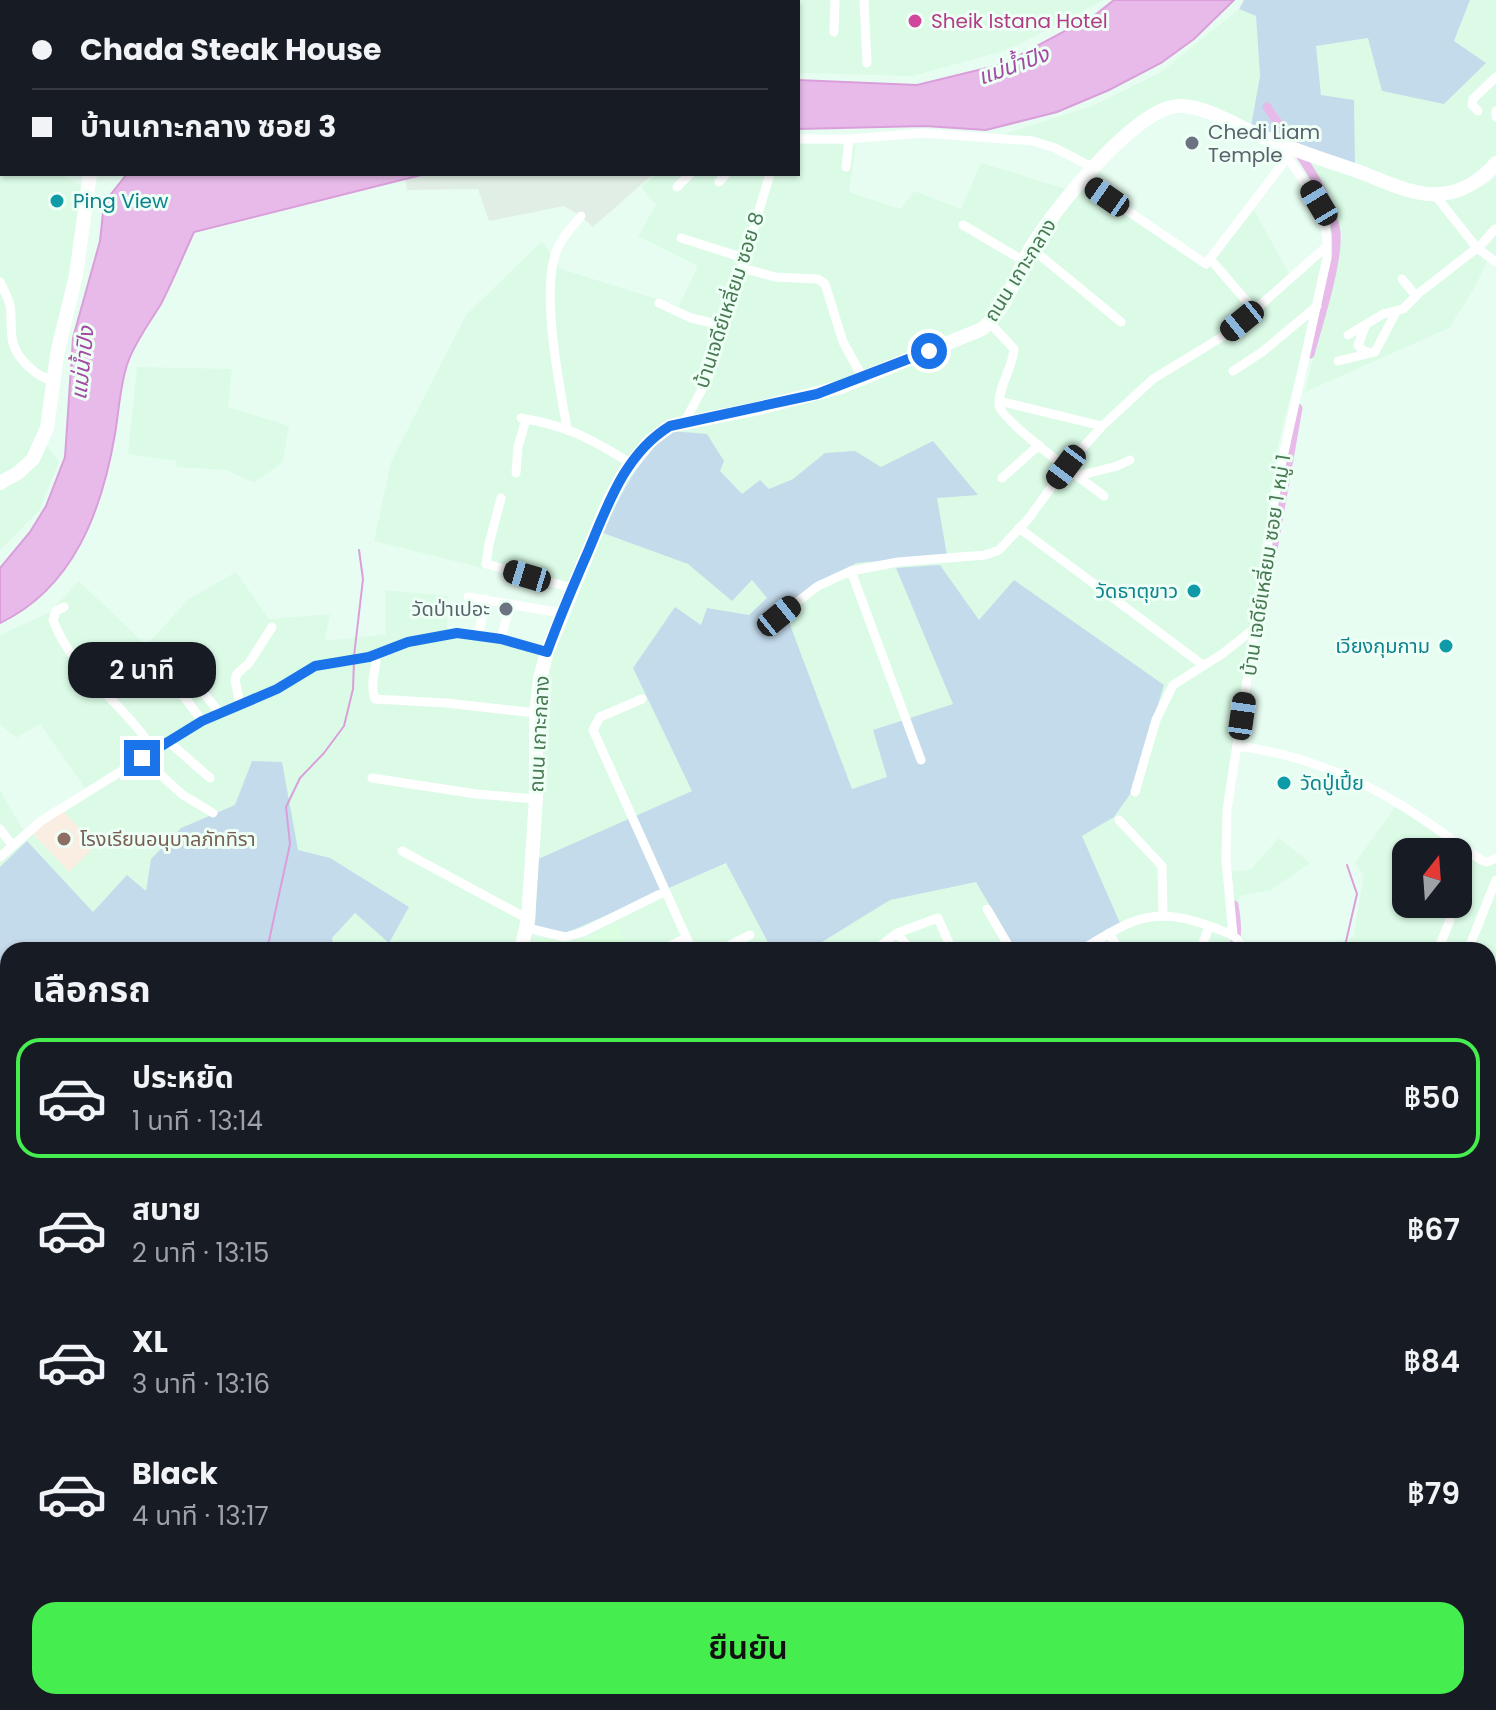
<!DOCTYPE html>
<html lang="th">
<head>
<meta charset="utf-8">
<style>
  body { margin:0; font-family:Poppins,"Noto Sans Thai",sans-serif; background:#242831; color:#f1f3f6; height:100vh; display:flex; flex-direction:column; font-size:30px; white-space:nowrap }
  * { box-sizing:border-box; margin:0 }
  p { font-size:26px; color:#9ea1a6 }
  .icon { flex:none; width:44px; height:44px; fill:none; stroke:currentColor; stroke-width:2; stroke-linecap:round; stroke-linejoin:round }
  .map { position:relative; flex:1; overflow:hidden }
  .drawer { position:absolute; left:0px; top:942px; width:1496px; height:768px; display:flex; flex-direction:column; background:#171b24; border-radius:24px 24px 0 0; box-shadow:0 2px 6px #0004 }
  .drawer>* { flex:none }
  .top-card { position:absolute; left:0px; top:0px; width:800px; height:176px; box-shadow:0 2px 6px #0004; display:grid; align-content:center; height:176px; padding:0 32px; background:#171b24 }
  .needle { width:52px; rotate:17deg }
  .controls { position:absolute; left:1392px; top:838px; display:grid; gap:16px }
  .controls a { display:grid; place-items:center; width:80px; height:80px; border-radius:16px; background:#171b24; box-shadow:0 2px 6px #0004; font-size:40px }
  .end { position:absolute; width:36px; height:36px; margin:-18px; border:10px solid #1a73e8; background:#fff; box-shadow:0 0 0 4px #fff }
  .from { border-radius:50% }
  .bubble { position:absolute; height:56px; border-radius:24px; background:#171b24; box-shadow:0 2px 6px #0004; font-size:26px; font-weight:600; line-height:56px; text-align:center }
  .car { position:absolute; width:24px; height:48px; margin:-24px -12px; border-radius:10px; box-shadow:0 0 6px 2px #0007; background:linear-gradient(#222 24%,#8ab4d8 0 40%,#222 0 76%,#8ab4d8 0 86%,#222 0) }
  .top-card b { display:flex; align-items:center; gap:28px; height:76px; font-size:30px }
  .top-card b+b { border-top:2px solid #363941 }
  .top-card i { width:20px; height:20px; background:#f1f3f6 }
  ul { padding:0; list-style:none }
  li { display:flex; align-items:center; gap:24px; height:120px; margin:0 16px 12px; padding:0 16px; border:4px solid transparent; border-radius:24px }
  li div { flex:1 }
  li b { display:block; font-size:30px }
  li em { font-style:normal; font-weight:600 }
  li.selected { border-color:#46ed4e }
  li>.icon { width:72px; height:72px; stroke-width:1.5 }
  h2 { padding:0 32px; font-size:36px; line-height:96px }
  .cta { display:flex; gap:16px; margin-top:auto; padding:16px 32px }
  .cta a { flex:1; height:92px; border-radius:24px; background:#46ed4e; color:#111; font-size:32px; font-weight:600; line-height:92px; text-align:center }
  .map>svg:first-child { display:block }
</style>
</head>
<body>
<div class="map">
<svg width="1496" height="1710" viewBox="0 0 1496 1710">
  <rect width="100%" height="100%" fill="#e7fdf1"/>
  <!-- residential -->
  <path fill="#dbfbe7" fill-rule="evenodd" d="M0,0h408l1,2h-407l-2,94z
    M686,0h418l-94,49 -97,27 -115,-3v-71h-113z
    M1470,0h26v156l-16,19 -31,15 -37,-5 -57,-19 -34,-71 -6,-49 53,-8 86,3z
    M1239,9l17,7 4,60 -9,50 -70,-27 -23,10 -75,73 123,86 48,-58 39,71 32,-30 -9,48 -38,145 -28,192 -25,237 26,-4 28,-31 31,25 -39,27 -32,6 2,37 6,12 -1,5h-1238v112l-8,-4v-268l23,40 62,-42 -45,-64 -24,14 -16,-14v-89l50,-23 29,-31 67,64 43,-46 47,-27 33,47 61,-5 -5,27 61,-7 -1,-44 63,6 -1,33 97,17 23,-57 -193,-48 17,-79 75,-147 76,-74 19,28 118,37 19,-40 -60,-30 18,-31 -15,-18 15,-13h142v-31l58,2 -7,47 52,17 13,-18 47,18 20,-46 89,27 22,-26 -88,-30 88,-28 69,-34z
    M0,137l2,37h59l22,13 -10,81 -20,68 -14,101 20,24 -20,50 -39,39z
    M1305,160l148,39 37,-17 6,-6v91l-8,-6 -15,29 -24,38 -144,64 37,-157 -15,-40z
    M137,367l95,2 -4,38 61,19 -6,36 -29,21 -27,-13 -52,-3 1,-6 -48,-7z
    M1396,806l91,59 9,-3v366l-8,-2v-276h-189l54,-12 11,-63 -9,-12zM1406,852h52v52h-52z"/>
  <!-- commercial -->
  <path fill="#dafedf" d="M617,924l12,26h-93l3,-12 33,6z
    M1488,1496l8,25v182l-5,7h-270l-5,-8h272z"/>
  <!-- industrial -->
  <path fill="#e1eee5" d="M405,174h248l-60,53 -12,-11 -17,-10 -75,15 -11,-32 -71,1z"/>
  <!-- education -->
  <path fill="#faeee3" d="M63,811l33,34 -27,27 -38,-40z"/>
  <!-- green -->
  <path fill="#c4dbec" d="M1244,0h226l-16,41 32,22 -42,41 -62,-13 -14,-53 -52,8 5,49 33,5 1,66 -104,-40 9,-50 -4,-60 -17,-7z
    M671,431l36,3 17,27 -4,10 22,23 18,-14 9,9 24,-10 32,-26 30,-2 26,16 52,-26 45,54 -41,3 10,57 -90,8 -44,21 -29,25 68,180 35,-12 -14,-47 80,-26 -57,-136 44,-3 39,55 35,-40 150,105 -33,108 -17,24 -32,19 38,87 -47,27h-57l-40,-68 -86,18 -81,50h-37l-46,-87 -160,70 -31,-6 3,-68 154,-68 -59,-123 42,-61 26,18 6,-17 42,7 18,-17 -15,-18 -20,21 -44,-37 -85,-31c19,-41 33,-72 68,-102z
    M252,761l30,1 16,88 32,8 79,49 -20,36 -34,-30 -23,25 2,12h-326v48l-8,-5v-126l27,-26 66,71 34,-37 19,16 5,-32 30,-31 54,-23z"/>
  <!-- water -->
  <path fill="#e7bae9" stroke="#da9fdb" stroke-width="2" d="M1114,0h120l-40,39 -33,24 -52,27 -52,22 -71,18 -61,-4 -127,3v-49l119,5 86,-21 92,-49z
    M127,174h298l-231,58c-11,24 -21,49 -33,72 -11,18 -26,38 -33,58 -8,22 -9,49 -13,72 -13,76 -41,154 -115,189v-55l30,-36 16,-26 19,-49 8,-119 27,-97 4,-38z"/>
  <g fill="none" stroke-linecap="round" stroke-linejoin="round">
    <!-- stream -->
    <path stroke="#da9fdb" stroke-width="2" d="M354,656l9,-77 -4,-29
      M267,950l23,-106 -4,-37 14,-29 24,-25 20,-27 9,-37 1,-27
      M1344,950l13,-56 -10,-29
      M0,1183l8,-4
      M69,1710l2,-8"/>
    <!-- canal -->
    <path stroke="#e7bae9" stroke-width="9" d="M1267,107c23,35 63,83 69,125 3,28 -18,93 -26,122
      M1263,606l35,-198
      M1231,950c9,-13 5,-30 3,-45
      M892,1702l4,8"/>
    <!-- street -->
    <path stroke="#fff" stroke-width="9" d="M76,0l3,2
      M864,0l3,63
      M48,2l2,-2
      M107,2l3,-2
      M0,18h2
      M834,32l1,-32
      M0,65l2,1
      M1478,111l-6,-6 1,-6 23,-22
      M1496,111v6
      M798,139h51l74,-6 110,8 22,7 37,19
      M846,167l3,-28
      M1082,180l124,84 81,-106
      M719,182l7,-8
      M677,187l13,-13
      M1435,195l42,53 19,14
      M963,225l61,36
      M681,238l63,20
      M1031,248l90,74
      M1211,260l44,51
      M742,268l33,9 43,2 7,5 18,58 20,36
      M1402,279l14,17
      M0,282c3,7 8,15 10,23 2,12 0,26 3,38 5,17 24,34 40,38
      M659,303l32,15 34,8
      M990,323l24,26c-1,18 -16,38 -15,56 2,16 88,78 105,91
      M1365,327l-7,18 5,6 6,1
      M1348,335l35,-21 20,-5 16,-16 63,-49 13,-15
      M1338,361l37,-9 21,-40
      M1233,371l29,-19 55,-46
      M999,401l103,25
      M521,418c47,8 69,20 109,45
      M684,423l25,-47 61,-202
      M567,428c-8,-44 -26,-135 -11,-176 5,-14 16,-25 25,-36
      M516,473l2,-26 8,-28
      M1078,476l39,-10 13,-6
      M1002,478l37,-33
      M501,498l-12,46 -3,20 86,24
      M1019,528l184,137
      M851,571l70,189
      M468,597l93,16
      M64,607l-8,4 -3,9c19,52 72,84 101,131
      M779,616l39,-30 33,-15 47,-9 87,-7 14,-5 30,-32 37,-51 36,-41 51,-47 77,-47 97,-86
      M480,628l5,-29
      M501,639l9,-35
      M376,654c1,16 -7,29 -1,45l71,4 90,10
      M145,659l29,24 28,38
      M177,660l42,52
      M642,699l-42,18 -7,13 99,220
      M240,704l-5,-24 2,-6 12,-11 23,-36
      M169,742l41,36
      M1237,746c56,7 114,28 162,58 28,16 55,38 82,56l6,2 9,-4
      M142,758l41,37 30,18
      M372,778l104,16 60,5
      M1135,792l21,-72 17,-35 49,-31 33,-26
      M1119,820l43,46 1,49
      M0,829l12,16
      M402,851l126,68
      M0,857l41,-36 161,-100 75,-32 38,-23 54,-9 39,-15 49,-9 44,6 46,13
      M987,909l24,41
      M527,928l38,9 18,-5 81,-40
      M897,933l13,17
      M1109,933l10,17
      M1233,935l-7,-75 1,-50 50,-326 50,-226c3,-53 -23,-73 -48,-114
      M661,950l25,-12
      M720,950l30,-15
      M875,950l22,-17 41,-15 14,32
      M1081,950c54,-33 72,-45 134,-22 12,5 26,8 27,22
      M1201,950l8,-24
      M1438,950l12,-30
      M1468,950l28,-70
      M1488,984l8,1
      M1488,1075l8,4
      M1488,1155l8,3
      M0,1225l8,4
      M1488,1406l8,9
      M0,1410l8,2
      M0,1522l8,1
      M0,1610h8
      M86,1702l6,8
      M123,1702l8,8
      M291,1702l24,8
      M904,1702l4,8
      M10,1710l3,-8"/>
    <!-- secondary -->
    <path stroke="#fff" stroke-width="14" d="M187,2l1,-2
      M0,483l18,-10 15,-14 14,-31 10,-73 19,-80 14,-101
      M521,950l7,-31 8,-120v-86l4,-34 7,-27 61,-149 16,-30 25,-31 21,-16 85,-17 86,-22 141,-58c26,-20 34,-57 50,-83 21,-35 105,-141 148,-140 25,0 51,17 74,27 33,15 68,26 103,38 25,9 55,25 82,23 22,-1 43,-14 57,-31
      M77,1710l2,-8
      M608,1710v-8"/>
    <!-- primary -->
    <path stroke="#9dffc9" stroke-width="14" d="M0,1064l8,4
      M0,1085l8,4
      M1115,1702l11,8
      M1146,1702l12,8"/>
  </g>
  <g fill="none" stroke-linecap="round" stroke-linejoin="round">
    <!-- route -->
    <path stroke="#1a73e8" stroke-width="10" d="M142,758l60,-37 75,-32 38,-23 54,-9 39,-15 49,-9 44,6 46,13c12,-33 26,-66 40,-98 20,-47 37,-100 83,-128l147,-32 112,-43"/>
  </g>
  <!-- markers -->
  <circle fill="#d1479c" stroke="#eefff6" stroke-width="3" cx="915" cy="21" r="8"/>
  <g fill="#6b7280" stroke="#eefff6" stroke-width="3">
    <circle cx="1192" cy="143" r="8"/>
    <circle cx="506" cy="609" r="8"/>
  </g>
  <g fill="#0f9aa8" stroke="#eefff6" stroke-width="3">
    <circle cx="57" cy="201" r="8"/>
    <circle cx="1194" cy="591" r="8"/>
    <circle cx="1446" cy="646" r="8"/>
    <circle cx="1284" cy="783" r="8"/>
  </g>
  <circle fill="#8d6e63" stroke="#eefff6" stroke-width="3" cx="64" cy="839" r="8"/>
  <g text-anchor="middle" stroke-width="6" stroke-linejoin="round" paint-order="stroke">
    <!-- hotel labels -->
    <g font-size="20" fill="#b23c85" stroke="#eefff6" text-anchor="start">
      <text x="931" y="28">Sheik Istana Hotel</text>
    </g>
    <!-- worship labels -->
    <g font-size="20" fill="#5b616d" stroke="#eefff6" text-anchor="start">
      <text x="1208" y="139">Chedi Liam<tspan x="1208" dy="23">Temple</tspan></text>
      <text x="490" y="616" text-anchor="end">วัดป่าเปอะ</text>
    </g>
    <!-- culture labels -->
    <g font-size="20" fill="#0d838f" stroke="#eefff6" text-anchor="start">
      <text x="73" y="208">Ping View</text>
      <text x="1178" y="598" text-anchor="end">วัดธาตุขาว</text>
      <text x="1430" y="653" text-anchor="end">เวียงกุมกาม</text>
      <text x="1300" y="790">วัดปู่เปี้ย</text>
    </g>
    <!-- street labels -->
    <g font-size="20" fill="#497952" stroke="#eefff6">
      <text transform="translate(1020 270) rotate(-58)" y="7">ถนน เกาะกลาง</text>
      <text transform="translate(729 300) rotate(-72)" y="7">บ้านเจดีย์เหลี่ยม ซอย 8</text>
      <text transform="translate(1266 565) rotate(-81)" y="7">บ้าน เจดีย์เหลี่ยม ซอย 1 หมู่ 1</text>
      <text transform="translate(539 734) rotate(-87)" y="7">ถนน เกาะกลาง</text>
    </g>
    <!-- education labels -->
    <g font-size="20" fill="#785e54" stroke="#eefff6" text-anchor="start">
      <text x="80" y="846">โรงเรียนอนุบาลภัททิรา</text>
    </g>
    <!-- water labels -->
    <g font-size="22" font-style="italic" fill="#a34aa4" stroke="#eefff6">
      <text transform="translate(1013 65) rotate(-20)" y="8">แม่น้ำปิง</text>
      <text transform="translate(82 363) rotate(-84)" y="8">แม่น้ำปิง</text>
    </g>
  </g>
</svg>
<div class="controls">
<a><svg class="needle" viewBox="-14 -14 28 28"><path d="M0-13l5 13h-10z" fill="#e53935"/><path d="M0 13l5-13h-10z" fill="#9ea1a6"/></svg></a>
</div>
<i class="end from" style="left:929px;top:351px"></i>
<i class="end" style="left:142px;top:758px"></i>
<div class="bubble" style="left:68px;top:642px;width:148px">2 นาที</div>
<i class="car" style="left:1107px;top:197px;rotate:305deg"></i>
<i class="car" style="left:1319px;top:203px;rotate:329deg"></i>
<i class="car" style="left:1242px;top:321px;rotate:231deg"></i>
<i class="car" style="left:1066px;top:467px;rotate:217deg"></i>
<i class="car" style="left:527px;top:576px;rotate:287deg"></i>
<i class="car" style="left:779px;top:616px;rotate:51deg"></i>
<i class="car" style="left:1242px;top:716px;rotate:8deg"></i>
<div class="top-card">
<b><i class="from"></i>Chada Steak House</b>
<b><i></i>บ้านเกาะกลาง ซอย 3</b>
</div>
<section class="drawer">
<h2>เลือกรถ</h2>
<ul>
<li class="selected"><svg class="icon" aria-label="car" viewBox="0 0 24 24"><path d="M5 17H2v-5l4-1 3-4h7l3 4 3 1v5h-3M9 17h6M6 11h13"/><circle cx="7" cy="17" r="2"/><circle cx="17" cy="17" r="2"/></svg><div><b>ประหยัด</b><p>1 นาที · 13:14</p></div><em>฿50</em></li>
<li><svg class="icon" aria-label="car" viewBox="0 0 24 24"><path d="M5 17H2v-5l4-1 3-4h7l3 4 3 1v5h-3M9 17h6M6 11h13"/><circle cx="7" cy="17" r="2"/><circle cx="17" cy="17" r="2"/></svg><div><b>สบาย</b><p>2 นาที · 13:15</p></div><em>฿67</em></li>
<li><svg class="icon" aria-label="car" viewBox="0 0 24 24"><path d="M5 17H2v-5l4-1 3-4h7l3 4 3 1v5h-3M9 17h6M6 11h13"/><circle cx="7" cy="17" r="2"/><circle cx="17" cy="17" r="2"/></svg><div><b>XL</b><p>3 นาที · 13:16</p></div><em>฿84</em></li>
<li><svg class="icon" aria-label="car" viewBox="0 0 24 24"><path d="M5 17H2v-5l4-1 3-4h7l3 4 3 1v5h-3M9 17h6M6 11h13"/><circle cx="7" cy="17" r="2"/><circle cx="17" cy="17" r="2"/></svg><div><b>Black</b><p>4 นาที · 13:17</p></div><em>฿79</em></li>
</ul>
<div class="cta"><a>ยืนยัน</a></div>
</section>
</div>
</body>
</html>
